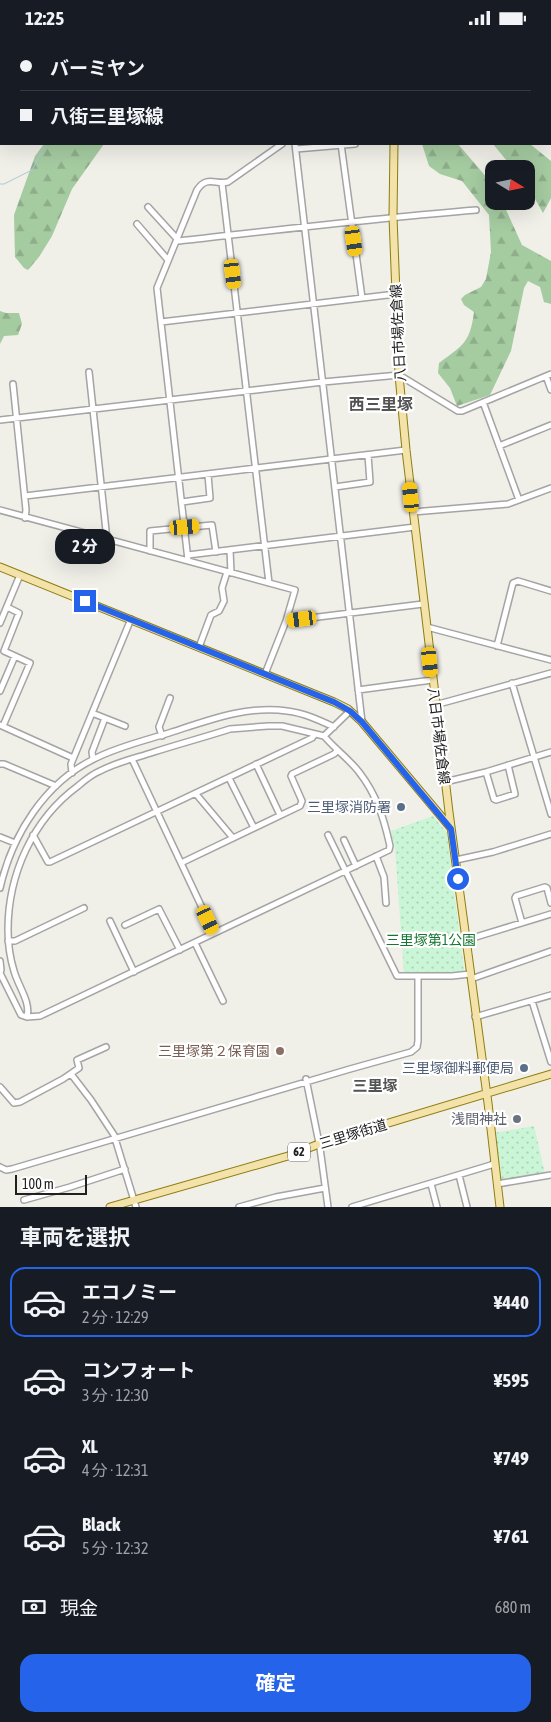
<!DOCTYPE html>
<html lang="ja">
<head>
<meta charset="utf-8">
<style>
  body { margin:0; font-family:"Asap Condensed","Noto Sans JP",sans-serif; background:#242831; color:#f1f3f6; height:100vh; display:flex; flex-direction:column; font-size:19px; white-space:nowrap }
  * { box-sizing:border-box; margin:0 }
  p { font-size:16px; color:#9ea1a6 }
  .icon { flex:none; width:28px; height:28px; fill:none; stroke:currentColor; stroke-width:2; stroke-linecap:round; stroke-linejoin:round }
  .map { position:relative; height:1172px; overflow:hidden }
  .drawer { display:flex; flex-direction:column; background:#171b24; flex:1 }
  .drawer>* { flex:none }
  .guide { position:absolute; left:0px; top:0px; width:551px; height:110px; box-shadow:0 5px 20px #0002; display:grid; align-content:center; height:110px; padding:0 20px; background:#171b24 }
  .needle { width:32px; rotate:100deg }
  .controls { position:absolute; left:485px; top:125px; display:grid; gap:10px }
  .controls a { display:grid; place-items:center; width:50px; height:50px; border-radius:10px; background:#171b24; box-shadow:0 5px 20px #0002; font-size:25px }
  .scale { position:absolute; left:15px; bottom:12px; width:72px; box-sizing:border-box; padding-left:5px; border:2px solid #202020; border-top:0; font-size:14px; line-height:18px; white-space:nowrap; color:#202020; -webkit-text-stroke:4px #fff; paint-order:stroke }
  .end { position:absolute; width:22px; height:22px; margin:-11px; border:6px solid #2563eb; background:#fff; box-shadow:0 0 0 2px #fff }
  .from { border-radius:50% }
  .bubble { position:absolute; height:35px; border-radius:15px; background:#171b24; box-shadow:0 5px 20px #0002; font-size:16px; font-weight:700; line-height:35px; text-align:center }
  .car { position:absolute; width:15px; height:30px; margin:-15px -8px; border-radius:6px; box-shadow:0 0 4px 1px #0007; background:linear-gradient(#f5c518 24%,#345 0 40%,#f5c518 0 76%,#345 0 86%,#f5c518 0) }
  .guide b { display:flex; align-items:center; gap:18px; height:48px; font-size:19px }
  .guide b+b { border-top:1px solid #363941 }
  .guide i { width:12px; height:12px; background:#f1f3f6 }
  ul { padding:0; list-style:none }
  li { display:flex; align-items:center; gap:15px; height:70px; margin:0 10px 8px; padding:0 10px; border:2px solid transparent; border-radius:15px }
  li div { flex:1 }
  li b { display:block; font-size:19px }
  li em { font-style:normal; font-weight:700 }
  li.on { border-color:#2563eb }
  li>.icon { width:45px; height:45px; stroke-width:1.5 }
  h2 { padding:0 20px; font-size:22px; line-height:60px }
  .pay { display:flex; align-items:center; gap:12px; height:55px; padding:0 20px; font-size:19px }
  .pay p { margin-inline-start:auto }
  .cta { display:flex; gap:10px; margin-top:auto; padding:10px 20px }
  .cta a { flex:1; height:58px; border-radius:15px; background:#2563eb; color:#fff; font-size:20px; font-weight:700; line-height:58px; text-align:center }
  .status { display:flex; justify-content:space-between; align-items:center; height:35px; padding:0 25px; background:#171b24; direction:ltr }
  .status svg { height:14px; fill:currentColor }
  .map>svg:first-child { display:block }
</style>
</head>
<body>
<div class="status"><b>12:25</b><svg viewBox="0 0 49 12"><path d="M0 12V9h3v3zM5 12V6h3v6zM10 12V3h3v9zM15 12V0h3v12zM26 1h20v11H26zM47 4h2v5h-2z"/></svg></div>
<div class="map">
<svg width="551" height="1172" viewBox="0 0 551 1172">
  <defs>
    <pattern id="forest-firs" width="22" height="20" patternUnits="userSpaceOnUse" patternTransform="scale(1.25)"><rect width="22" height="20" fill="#a5cba1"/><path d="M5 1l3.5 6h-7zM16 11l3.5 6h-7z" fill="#8eae8a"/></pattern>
    <pattern id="park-dots" width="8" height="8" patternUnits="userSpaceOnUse" patternTransform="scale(1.25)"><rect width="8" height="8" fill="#caf5d6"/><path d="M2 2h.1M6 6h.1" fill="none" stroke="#add2b7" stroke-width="1.8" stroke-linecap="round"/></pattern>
  </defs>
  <rect width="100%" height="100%" fill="#f0efe8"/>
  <!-- forest -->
  <path fill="url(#forest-firs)" d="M44,109h60l-32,45 -20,47 -13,21 -11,13 -4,-2 -9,-11 -1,-42 21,-59z
    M422,109h36l36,42v15h8l20,44 29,16v43l-7,-2 -4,-15 -12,-6 -4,7 -13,63 -21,44 -33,11 -7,-18 -12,-15 1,-10c24,-18 31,-20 35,-51l-10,-7 -3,-6 4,-4 16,-8 5,-8 5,-27 -2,-37 -27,-34 -22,-7 -11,-8z
    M493,109h37l21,17v37l-8,15 -17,-30v-14h-10l-9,-8z
    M0,276l6,2h13l3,11 -4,11 -14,1 -4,8z"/>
  <!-- park -->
  <path fill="url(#park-dots)" d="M433,781l14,17 17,137 -2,2 -58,2 -9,-127 -4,-16z
    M534,1091l11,48 -45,7 -6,-48z"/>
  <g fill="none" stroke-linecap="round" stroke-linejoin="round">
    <!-- stream -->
    <path stroke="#adc6d9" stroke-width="1" d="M118,1l1,-1
      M0,149h4l28,-14 14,-26"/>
    <defs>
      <path id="minor" d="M295,109l67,578
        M341,109l21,154
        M296,114l59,-5
        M222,148l47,400
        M148,172l31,34c99,-11 198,-23 297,-31
        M137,189l31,36
        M161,287l235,-28
        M89,337l18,168
        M546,341l5,14
        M13,349l13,126 -1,8
        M483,367l36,98
        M0,385l323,-38 76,-7 59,36h4l89,-37
        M499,411l52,-21
        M335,452l35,-5 -2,-27
        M25,461l381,-46
        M182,467l28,-4 -2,-23
        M0,475l295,80 -9,31 -21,53
        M413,477l95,-8 43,-16
        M230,515l1,23
        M150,516v-20l62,-6 4,27
        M188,520l227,-28
        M188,525l-31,-272 40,-98c10,-15 18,-5 31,-8l54,-38
        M286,586l137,-17
        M0,588l20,-48
        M427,592l124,33
        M497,611l16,-63 5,-2 33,10
        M199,612l12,-32 8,-4 5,-10 -2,-13 5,-16
        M512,648l39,131
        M358,655l74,-10
        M0,656l15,-35
        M435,670l116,-32
        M92,678l33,13
        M0,690l73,33
        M3,691l27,-63 -26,-12 15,-38 -12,-6
        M162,701l-3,-9 11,-29
        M93,724l-1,-7 13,-34
        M132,724l82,174
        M0,729h4l52,22
        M256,729l24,51
        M486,737l8,27 2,1 19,-6 -7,-29
        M72,738l-1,-9 60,-145
        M229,743l25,50
        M445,747l41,-10 65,-20
        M196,759l37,44
        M33,800l15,27h2l262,-124 3,-4
        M328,800l69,141h55l18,-2
        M0,802l15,6
        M344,805l12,26
        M376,821l8,21 2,26
        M456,825l37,-8 58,-18
        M181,828l119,-57 2,-5 -11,-25 1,-2 42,-20 3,-3
        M0,853c12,-53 45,-106 96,-130 24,-12 51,-18 76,-26 37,-12 76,-27 115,-21 17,2 32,9 47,16
        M110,886l24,51
        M522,888l-7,-25 1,-2 29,-9 2,1 4,15
        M125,890l34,-16 21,41
        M466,905l85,-26
        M8,906h7l69,-33
        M195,908l28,58
        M0,926l1,9 -1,3
        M0,938l21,42 6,2 13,-1 349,-166 1,-4c-6,-27 -13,-51 -31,-74 -10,-13 -24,-23 -35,-36
        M471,944l80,-28
        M532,966l19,61
        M27,982c4,-15 -9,-31 -13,-46 -4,-13 -6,-27 -6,-41 0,-56 25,-111 70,-144 7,-6 14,-12 22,-15 17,-9 36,-13 54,-19 25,-8 51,-15 76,-23l38,-3h14l42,10 26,-25
        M475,982l76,-22
        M71,1039l20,26 23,35 22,72
        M306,1044l14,69 8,59
        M0,1052l14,16 6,-1 43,-23 16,-11 -2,-8 29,-13
        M0,1132l6,3 6,-1 338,-100 61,-17 6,-5 1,-6v-64
        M459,1140l8,32
        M431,1149l6,23
        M497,1149l54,-9
        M24,1165l46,-13 55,-18
        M239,1172l37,-10 49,-9
        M352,1172l139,-42 4,-3"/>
      <path id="major" d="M396,1v-1
        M394,109l-1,73 3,77 3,81 7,75 43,362 39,291 12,104
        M0,532l334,135 14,7 14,13 89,106
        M110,1172l178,-51 31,-12 232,-70"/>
    </defs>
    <!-- minor casing -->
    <use href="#minor" stroke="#a4a4a4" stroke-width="8"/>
    <!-- major casing -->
    <use href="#major" stroke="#8e7d0f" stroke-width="9"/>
    <!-- minor -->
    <use href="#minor" stroke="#fff" stroke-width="5"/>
    <!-- major -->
    <use href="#major" stroke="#f3e2a9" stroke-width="7"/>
  </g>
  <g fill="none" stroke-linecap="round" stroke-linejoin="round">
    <!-- route -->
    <path stroke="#2563eb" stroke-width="6" d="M85,566l249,101 16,9 12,11 89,107 7,50"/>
  </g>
  <!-- markers -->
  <g fill="#5c6f8a" stroke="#fff" stroke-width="2">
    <circle cx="401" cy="772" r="5"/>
    <circle cx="524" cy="1033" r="5"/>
  </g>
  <circle fill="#8d6e63" stroke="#fff" stroke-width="2" cx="280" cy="1016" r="5"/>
  <circle fill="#6b7280" stroke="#fff" stroke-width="2" cx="517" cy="1084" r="5"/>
  <g text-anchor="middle" stroke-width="4.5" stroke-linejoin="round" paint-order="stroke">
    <!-- shield labels -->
    <rect fill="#fff" stroke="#636363" stroke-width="1" x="288" y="1107.5" width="22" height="19" rx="4"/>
    <g font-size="12" font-weight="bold" fill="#202020">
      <text x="299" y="1121">62</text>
    </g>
    <!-- street labels -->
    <g font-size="14" fill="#202020" stroke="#fff">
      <text transform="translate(398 298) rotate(-93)" y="5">八日市場佐倉線</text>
      <text transform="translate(439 701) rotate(83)" y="5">八日市場佐倉線</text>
      <text transform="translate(353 1099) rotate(-17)" y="5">三里塚街道</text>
    </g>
    <!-- service labels -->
    <g font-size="14" fill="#4e5e75" stroke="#fff" text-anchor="end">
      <text x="391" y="777">三里塚消防署</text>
      <text x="514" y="1038">三里塚御料郵便局</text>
    </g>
    <!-- park labels -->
    <g font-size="14" fill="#177631" stroke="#fff">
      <text x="431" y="910">三里塚第1公園</text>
    </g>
    <!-- education labels -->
    <g font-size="14" fill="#785e54" stroke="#fff" text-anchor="end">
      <text x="270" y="1021">三里塚第２保育園</text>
    </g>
    <!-- worship labels -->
    <g font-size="14" fill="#5b616d" stroke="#fff" text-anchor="end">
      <text x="507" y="1089">浅間神社</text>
    </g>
    <!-- neighbourhood labels -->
    <g font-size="15" font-weight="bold" fill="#535353" stroke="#fff">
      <text x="375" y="1056">三里塚</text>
    </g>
    <!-- quarter labels -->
    <g font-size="16" font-weight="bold" fill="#535353" stroke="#fff">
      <text x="381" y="375">西三里塚</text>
    </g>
  </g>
</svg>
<div class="controls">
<a><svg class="needle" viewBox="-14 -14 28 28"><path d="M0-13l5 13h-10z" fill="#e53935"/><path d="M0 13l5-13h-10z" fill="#9ea1a6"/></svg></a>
</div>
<div class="scale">100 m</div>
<i class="end from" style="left:458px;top:844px"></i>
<i class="end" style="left:85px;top:566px"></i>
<div class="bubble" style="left:55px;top:494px;width:60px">2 分</div>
<i class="car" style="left:354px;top:206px;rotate:172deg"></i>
<i class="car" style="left:233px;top:239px;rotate:173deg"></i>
<i class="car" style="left:411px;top:462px;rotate:354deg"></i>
<i class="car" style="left:185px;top:492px;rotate:86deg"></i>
<i class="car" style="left:302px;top:584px;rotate:263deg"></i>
<i class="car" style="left:430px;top:627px;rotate:174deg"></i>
<i class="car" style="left:208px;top:885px;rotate:155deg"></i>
<div class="guide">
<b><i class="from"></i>バーミヤン</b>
<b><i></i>八街三里塚線</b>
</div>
</div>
<section class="drawer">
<h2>車両を選択</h2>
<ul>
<li class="on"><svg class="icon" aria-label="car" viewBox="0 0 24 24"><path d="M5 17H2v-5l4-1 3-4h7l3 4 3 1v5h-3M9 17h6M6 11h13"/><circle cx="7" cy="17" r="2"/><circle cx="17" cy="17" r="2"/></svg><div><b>エコノミー</b><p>2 分 · 12:29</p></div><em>¥440</em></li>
<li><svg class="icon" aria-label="car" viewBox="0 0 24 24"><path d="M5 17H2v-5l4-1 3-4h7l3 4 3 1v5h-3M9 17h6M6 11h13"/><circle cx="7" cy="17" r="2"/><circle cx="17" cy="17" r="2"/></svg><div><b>コンフォート</b><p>3 分 · 12:30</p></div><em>¥595</em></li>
<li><svg class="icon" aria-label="car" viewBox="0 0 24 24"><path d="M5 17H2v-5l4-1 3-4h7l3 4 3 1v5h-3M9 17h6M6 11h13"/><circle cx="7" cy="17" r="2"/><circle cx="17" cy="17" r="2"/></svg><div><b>XL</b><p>4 分 · 12:31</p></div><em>¥749</em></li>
<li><svg class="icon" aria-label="car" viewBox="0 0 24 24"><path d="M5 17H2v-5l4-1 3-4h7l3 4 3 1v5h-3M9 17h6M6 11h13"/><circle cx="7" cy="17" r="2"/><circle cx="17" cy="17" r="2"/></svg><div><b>Black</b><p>5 分 · 12:32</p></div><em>¥761</em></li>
</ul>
<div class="pay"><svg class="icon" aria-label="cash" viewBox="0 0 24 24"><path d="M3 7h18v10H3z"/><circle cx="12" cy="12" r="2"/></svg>現金<p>680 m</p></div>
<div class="cta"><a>確定</a></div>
</section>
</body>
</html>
